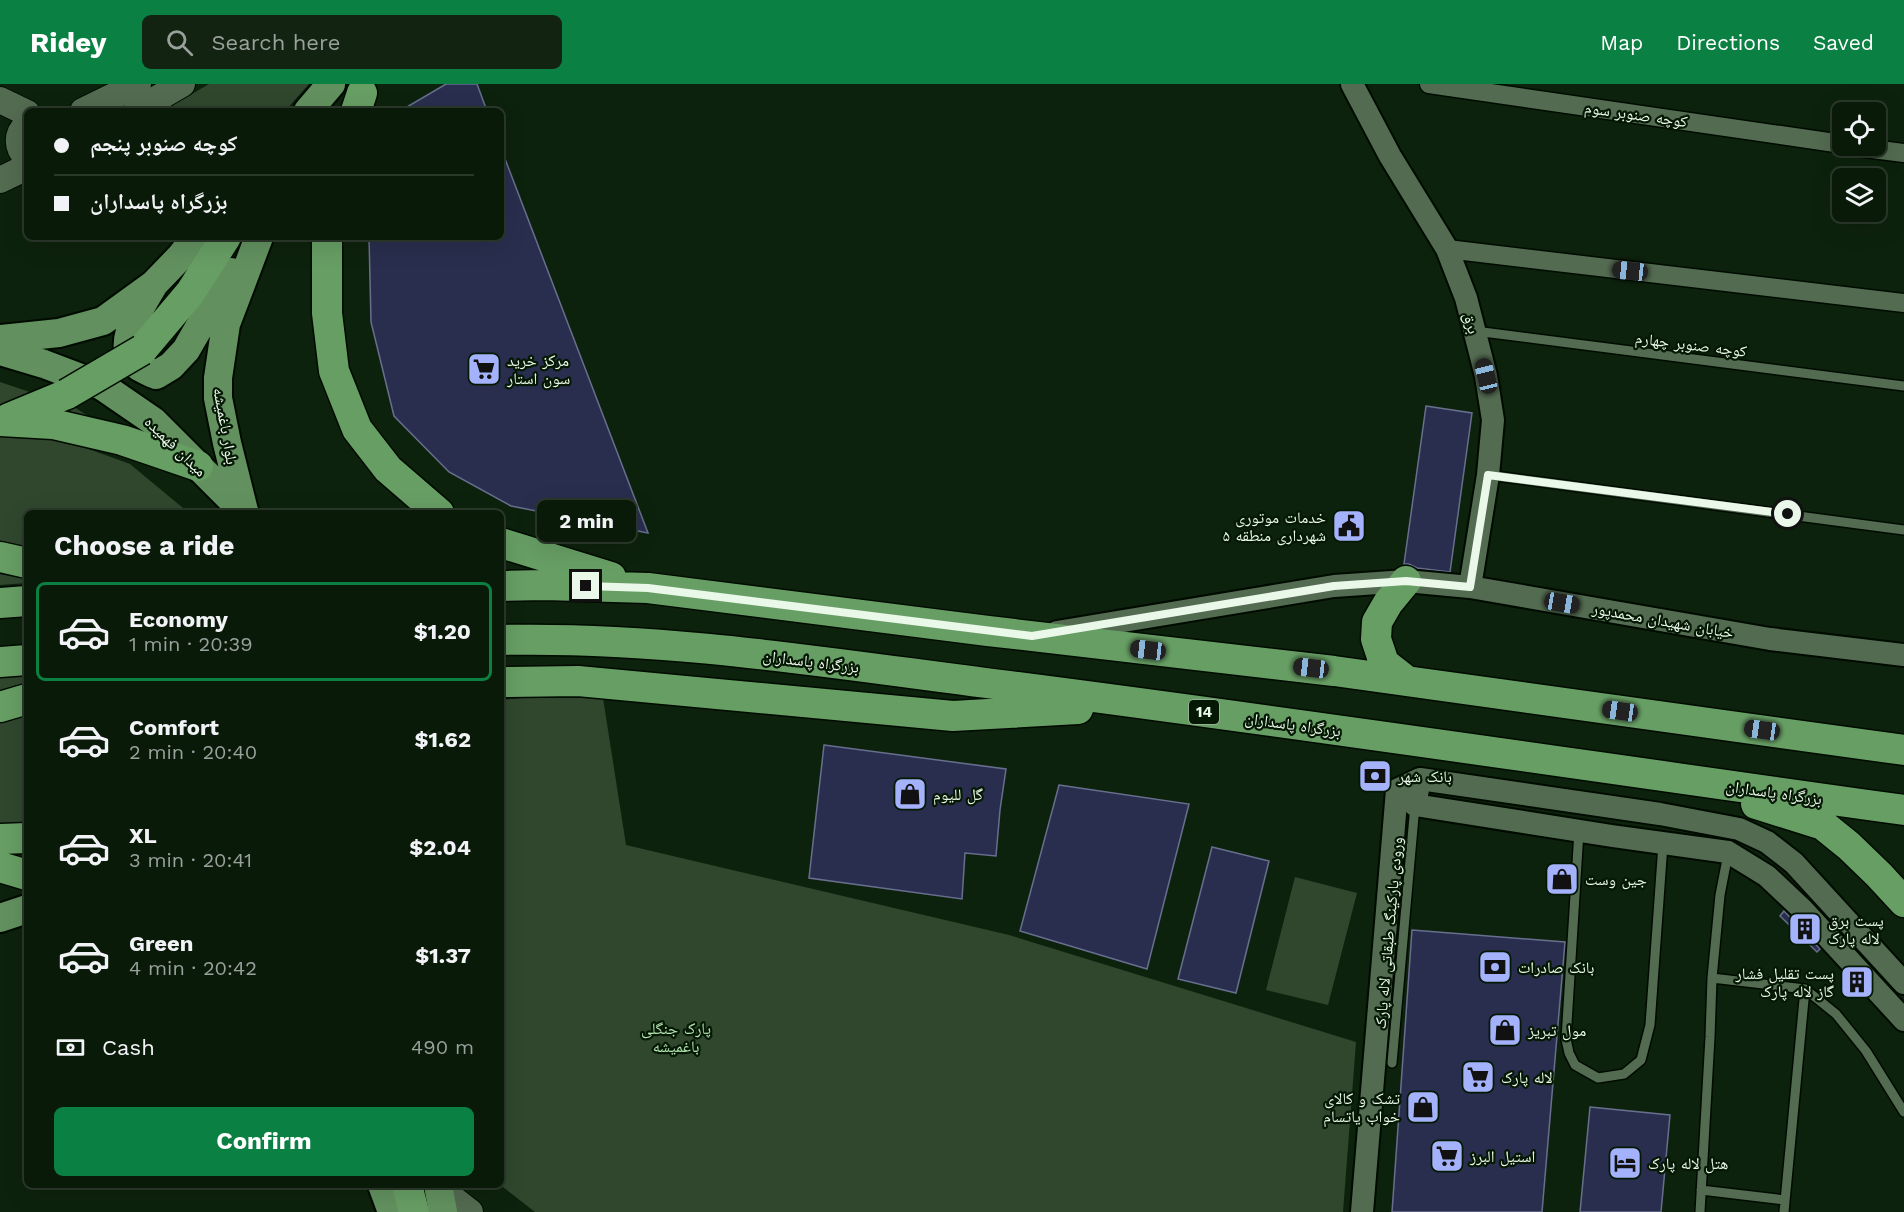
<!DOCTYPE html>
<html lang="en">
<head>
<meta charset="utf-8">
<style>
  body { margin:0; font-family:"Work Sans","Noto Naskh Arabic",sans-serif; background:#132312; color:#f1f3f6; height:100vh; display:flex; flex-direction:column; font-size:22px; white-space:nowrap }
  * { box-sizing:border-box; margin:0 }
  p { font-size:20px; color:#99a19c }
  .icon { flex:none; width:33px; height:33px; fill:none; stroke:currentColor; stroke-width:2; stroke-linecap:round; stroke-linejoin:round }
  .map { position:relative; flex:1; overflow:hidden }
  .drawer { position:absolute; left:24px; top:426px; width:480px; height:678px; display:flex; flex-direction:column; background:#0a1a09; border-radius:9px; box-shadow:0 6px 24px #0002,0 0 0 2px #2a382a }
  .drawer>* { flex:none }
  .hud { position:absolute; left:24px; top:24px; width:480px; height:132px; border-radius:9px; box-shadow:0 6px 24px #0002,0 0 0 2px #2a382a; display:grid; align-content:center; height:132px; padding:0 30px; background:#0a1a09 }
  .controls { position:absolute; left:1832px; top:18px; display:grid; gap:12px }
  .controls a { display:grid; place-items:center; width:54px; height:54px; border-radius:9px; background:#0a1a09; box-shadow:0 6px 24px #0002,0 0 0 2px #2a382a; font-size:30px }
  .end { position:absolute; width:27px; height:27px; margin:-14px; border:8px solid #eaf8e9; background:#111; box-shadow:0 0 0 3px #111 }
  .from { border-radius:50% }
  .bubble { position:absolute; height:42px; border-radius:9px; background:#0a1a09; box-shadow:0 6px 24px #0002,0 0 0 2px #2a382a; font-size:20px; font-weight:700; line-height:42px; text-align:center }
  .car { position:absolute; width:18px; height:36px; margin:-18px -9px; border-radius:8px; box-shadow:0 0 4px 2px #0007; background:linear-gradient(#222 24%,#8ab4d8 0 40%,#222 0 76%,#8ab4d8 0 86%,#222 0) }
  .hud b { display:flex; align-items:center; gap:21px; height:57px; font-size:22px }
  .hud b+b { border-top:2px solid #2a382a }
  .hud i { width:15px; height:15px; background:#f1f3f6 }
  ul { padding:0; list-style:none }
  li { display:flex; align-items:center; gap:18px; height:99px; margin:0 12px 9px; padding:0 18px; border:3px solid transparent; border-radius:9px }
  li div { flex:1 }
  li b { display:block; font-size:22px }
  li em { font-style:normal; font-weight:700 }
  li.current { border-color:#0b8043 }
  li>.icon { width:54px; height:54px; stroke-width:1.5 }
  h2 { padding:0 30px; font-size:27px; line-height:72px }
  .pay { display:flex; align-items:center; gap:15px; height:66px; padding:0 30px; font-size:22px }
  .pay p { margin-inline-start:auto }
  .primary-button { display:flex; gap:12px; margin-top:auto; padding:12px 30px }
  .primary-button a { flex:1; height:69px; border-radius:9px; background:#0b8043; color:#fff; font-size:24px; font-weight:700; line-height:69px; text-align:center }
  header { display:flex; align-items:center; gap:36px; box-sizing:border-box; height:84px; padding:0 30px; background:#0b8043; color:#fff }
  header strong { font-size:28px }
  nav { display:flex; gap:33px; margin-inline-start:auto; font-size:21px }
  .search { width:420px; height:54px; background:#132312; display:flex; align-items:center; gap:15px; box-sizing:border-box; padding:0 21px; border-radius:9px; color:#99a19c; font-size:22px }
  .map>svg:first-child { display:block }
</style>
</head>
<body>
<header>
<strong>Ridey</strong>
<div class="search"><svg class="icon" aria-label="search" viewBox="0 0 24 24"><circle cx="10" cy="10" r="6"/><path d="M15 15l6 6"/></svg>Search here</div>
<nav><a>Map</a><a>Directions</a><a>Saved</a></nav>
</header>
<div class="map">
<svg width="1904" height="1128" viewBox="0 0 1904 1128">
  <rect width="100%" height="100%" fill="#0d220c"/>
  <!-- green -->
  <path fill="#30472e" d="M209,0h100l-24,27h-122z
    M0,298l74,25 22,14 -96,-9z
    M0,350l61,5 69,25 59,49h-162v38l-27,-5z
    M0,490l27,2v7l-27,2z
    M27,592v15l-27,9v-23z
    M523,614h80l23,147 383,90 347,107 -13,170h-808l-32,-25 -2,-4v-483z
    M27,628v116h-27v-105z
    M1295,793l62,16 -29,112 -62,-15z"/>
  <!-- building -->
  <path fill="#292e4e" stroke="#686f8e" stroke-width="1.5" d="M446,0h31l10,27h-87z
    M501,67h1l146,382 -137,-27 -62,-34 -55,-56 -23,-94 -2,-85h132z
    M1426,322l46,7 -22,159 -33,-4 -8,-4h-5z
    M824,661l182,24 -6,41 -4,46 -31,-3 -3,46 -153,-21z
    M1059,701l130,19 -42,165 -127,-38z
    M1212,763l57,14 -33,132 -58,-14z
    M1784,827l36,38 -3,3 -37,-36z
    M1412,846l153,12 -23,270h-150z
    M1590,1023l80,8 -9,97h-81z"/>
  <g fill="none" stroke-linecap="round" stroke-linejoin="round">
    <defs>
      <path id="service" d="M1475,247l429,55
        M1488,391l416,55
        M1579,747l-13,208 3,14 6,12 23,13 26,-4 17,-14 9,-35 13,-181
        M1712,894l93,11 -21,223
        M1805,905l31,25 30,37 38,61
        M1392,979l23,-258
        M1701,1106l84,10
        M1700,1128l10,-175 2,-59 8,-83 8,-41"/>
      <path id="minor" d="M1429,0l413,60
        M1849,62l55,7
        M1447,165l457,54"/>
      <path id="tertiary" d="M1352,0l38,72 57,93 19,49 20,78 7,44 -5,55 -18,112
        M1057,548l277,-46 72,-5 64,6 300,52 134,16
        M1420,695l-5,26 197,31 116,16 39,24 35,33 102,111
        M1362,1128l35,-422 23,-11 240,35 79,15 28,13 27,21 110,120"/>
      <path id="secondary" d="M0,16l27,13
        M83,27l55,-27
        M136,27l46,-27
        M27,40c-11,10 -11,23 0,34
        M0,96l27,-13
        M438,1103l32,25"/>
      <path id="primary" d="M308,27l23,-27
        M154,200c-12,22 -42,62 -16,82 5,4 12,6 18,9l15,-9 15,-16 45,-78
        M0,255l59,-6 44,-12 51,-37 27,-28 15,-19
        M0,267l44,13 58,22 51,35 92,92
        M244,427l-17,-68 -9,-45v-20l8,-54 33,-87
        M0,834l27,-9
        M382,1101l10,27
        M438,1101l5,27"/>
      <path id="trunk" d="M356,27l6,-18
        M327,153v76l7,58 23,58 31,40 51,44
        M142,266l48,-57 36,-56
        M9,334l58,-24
        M0,337l53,3 69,16 76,26
        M501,459l110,34
        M0,473l27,6
        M1406,497l-18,22 -11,19 -1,17 8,24 23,18
        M501,502l43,-1 104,3 340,43 346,40 570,79
        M0,519l27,-2
        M501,556c173,-4 345,26 516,47 296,38 591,82 887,123
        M0,578l27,-2
        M501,598l77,-1 375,35 125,-7
        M0,623l27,-8
        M1756,720l67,21 26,21 30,29 25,27
        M0,755l27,-1
        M0,783l27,8
        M407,1101l7,27"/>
    </defs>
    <!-- service casing -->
    <use href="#service" stroke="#000b00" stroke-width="12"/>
    <!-- minor casing -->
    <use href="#minor" stroke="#000b00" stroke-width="21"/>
    <!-- tertiary casing -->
    <use href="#tertiary" stroke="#000b00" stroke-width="26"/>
    <!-- secondary casing -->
    <use href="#secondary" stroke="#000b00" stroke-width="28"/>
    <!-- primary casing -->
    <use href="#primary" stroke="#000b00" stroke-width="32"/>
    <!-- trunk casing -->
    <use href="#trunk" stroke="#000b00" stroke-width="33"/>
    <!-- service -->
    <use href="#service" stroke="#536b51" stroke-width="9"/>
    <!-- minor -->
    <use href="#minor" stroke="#536b51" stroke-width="18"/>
    <!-- tertiary -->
    <use href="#tertiary" stroke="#536b51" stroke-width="22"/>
    <!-- secondary -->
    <use href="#secondary" stroke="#536b51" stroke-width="26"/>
    <!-- primary -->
    <use href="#primary" stroke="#62915f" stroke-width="28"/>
    <!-- trunk -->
    <use href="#trunk" stroke="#679e64" stroke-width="30"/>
    <defs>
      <path id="trunk-bridge" d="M67,310l75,-44"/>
    </defs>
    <!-- trunk-bridge casing -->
    <use href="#trunk-bridge" stroke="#000b00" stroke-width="33" stroke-linecap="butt"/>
    <!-- trunk-bridge -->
    <use href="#trunk-bridge" stroke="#679e64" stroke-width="30"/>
  </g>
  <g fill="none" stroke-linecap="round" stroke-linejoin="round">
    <!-- route -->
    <path stroke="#eaf8e9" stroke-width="8" d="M586,502l62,2 384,48 302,-50 72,-5 64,6 18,-112 300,39"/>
  </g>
  <!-- icons -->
  <defs>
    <symbol id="supermarket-square" viewBox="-11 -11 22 22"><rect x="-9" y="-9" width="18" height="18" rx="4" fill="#a4b2fc" stroke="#041804"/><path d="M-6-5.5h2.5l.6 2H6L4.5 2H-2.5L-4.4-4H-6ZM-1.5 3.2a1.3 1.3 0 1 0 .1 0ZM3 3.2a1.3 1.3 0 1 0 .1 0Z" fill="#111"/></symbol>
    <symbol id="civic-square" viewBox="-11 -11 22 22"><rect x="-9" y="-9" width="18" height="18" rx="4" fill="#a4b2fc" stroke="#041804"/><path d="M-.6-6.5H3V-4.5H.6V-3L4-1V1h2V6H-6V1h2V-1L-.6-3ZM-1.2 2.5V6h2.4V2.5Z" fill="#111"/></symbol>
    <symbol id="bank-square" viewBox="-11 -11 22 22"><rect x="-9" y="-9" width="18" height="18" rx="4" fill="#a4b2fc" stroke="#041804"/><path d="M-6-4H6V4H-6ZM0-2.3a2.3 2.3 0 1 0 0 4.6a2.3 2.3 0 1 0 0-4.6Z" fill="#111"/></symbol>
    <symbol id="shop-square" viewBox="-11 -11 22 22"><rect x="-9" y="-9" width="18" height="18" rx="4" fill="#a4b2fc" stroke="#041804"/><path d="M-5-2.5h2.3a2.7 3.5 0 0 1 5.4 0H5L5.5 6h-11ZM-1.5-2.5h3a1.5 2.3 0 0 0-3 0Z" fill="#111"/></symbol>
    <symbol id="building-square" viewBox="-11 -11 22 22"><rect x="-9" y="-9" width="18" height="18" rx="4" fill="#a4b2fc" stroke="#041804"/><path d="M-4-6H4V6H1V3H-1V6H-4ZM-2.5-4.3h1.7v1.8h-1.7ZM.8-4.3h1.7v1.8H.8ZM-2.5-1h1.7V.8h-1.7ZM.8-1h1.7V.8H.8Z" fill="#111"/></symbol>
    <symbol id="hotel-square" viewBox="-11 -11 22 22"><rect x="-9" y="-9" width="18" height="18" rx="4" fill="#a4b2fc" stroke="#041804"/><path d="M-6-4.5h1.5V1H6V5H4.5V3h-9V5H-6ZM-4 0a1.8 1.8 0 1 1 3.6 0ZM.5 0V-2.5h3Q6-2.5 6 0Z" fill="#111"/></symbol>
  </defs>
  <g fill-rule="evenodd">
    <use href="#supermarket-square" x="465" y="266" width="38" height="38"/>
    <use href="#civic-square" x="1330" y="423" width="38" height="38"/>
    <use href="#bank-square" x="1356" y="673" width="38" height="38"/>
    <use href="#shop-square" x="891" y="691" width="38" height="38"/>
    <use href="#shop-square" x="1543" y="776" width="38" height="38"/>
    <use href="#building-square" x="1786" y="826" width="38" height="38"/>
    <use href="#bank-square" x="1476" y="864" width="38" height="38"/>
    <use href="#building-square" x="1838" y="879" width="38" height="38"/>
    <use href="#shop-square" x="1486" y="927" width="38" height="38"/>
    <use href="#supermarket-square" x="1459" y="974" width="38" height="38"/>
    <use href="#shop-square" x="1404" y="1004" width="38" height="38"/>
    <use href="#supermarket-square" x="1428" y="1053" width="38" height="38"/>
    <use href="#hotel-square" x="1606" y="1060" width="38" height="38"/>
  </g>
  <g text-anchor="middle" stroke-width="4.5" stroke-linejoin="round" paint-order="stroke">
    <!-- shield labels -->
    <rect fill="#041804" stroke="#a5b5a4" stroke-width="1.5" x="1189" y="616" width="30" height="24" rx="4.5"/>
    <g font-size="15" font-weight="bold" fill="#eaf8e9">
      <text x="1204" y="633">14</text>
    </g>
    <!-- street labels -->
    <g font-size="16" fill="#eaf8e9" stroke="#041804">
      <text transform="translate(1636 30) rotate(8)" y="6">کوچه صنوبر سوم</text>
      <text transform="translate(1472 239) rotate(76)" y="6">برق</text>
      <text transform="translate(1691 260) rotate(7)" y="6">کوچه صنوبر چهارم</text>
      <text transform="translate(226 342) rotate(80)" y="6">بلوار باغمیشه</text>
      <text transform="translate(176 362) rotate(44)" y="6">میدان فهمیده</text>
      <text transform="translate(1663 536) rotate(10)" y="6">خیابان شهیدان محمدپور</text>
      <text transform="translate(811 577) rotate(7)" y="6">بزرگراه پاسداران</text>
      <text transform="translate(1293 640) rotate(8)" y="6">بزرگراه پاسداران</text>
      <text transform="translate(1774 708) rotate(8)" y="6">بزرگراه پاسداران</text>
      <text transform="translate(1388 849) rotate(-85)" y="6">ورودی پارکینگ طبقاتی لاله پارک</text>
    </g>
    <!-- poi labels -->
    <g font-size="16" fill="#eaf8e9" stroke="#041804" text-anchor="start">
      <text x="507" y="282">مرکز خرید<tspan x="507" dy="18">سون استار</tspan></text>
      <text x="1326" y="439" text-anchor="end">خدمات موتوری<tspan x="1326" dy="18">شهرداری منطقه ۵</tspan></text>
      <text x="1398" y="698">بانک شهر</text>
      <text x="933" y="716">گل للیوم</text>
      <text x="1585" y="801">جین وست</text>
      <text x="1828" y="842">پست برق<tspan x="1828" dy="18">لاله پارک</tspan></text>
      <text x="1518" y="889">بانک صادرات</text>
      <text x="1834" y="895" text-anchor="end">پست تقلیل فشار<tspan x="1834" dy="18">گاز لاله پارک</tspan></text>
      <text x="1528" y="952">مول تبریز</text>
      <text x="1501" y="999">لاله پارک</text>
      <text x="1400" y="1020" text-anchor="end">تشک و کالای<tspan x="1400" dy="18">خواب یاتسام</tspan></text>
      <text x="1470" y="1078">استیل البرز</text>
      <text x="1648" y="1085">هتل لاله پارک</text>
    </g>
    <!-- park labels -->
    <g font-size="16" fill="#b5e6b2" stroke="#041804">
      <text x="676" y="950">پارک جنگلی<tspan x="676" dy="18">باغمیشه</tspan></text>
    </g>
  </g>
</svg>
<div class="controls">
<a><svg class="icon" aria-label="locate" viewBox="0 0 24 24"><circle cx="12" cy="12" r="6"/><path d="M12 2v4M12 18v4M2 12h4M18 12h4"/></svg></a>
<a><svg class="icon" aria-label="layers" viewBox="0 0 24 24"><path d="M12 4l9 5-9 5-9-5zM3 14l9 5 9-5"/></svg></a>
</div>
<i class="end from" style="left:1788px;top:430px"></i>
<i class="end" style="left:586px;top:502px"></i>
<div class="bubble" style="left:537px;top:416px;width:99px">2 min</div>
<i class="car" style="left:1630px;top:187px;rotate:276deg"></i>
<i class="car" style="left:1486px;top:292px;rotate:346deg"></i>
<i class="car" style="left:1562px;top:519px;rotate:100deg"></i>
<i class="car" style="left:1148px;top:566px;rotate:277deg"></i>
<i class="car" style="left:1311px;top:584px;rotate:277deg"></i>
<i class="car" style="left:1620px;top:627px;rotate:278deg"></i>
<i class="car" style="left:1762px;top:646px;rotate:278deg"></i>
<div class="hud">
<b><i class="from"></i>کوچه صنوبر پنجم</b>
<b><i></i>بزرگراه پاسداران</b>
</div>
<section class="drawer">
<h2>Choose a ride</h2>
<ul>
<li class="current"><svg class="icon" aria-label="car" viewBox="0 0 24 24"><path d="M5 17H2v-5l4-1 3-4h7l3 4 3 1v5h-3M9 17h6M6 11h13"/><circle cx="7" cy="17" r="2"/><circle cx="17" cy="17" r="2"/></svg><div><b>Economy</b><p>1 min · 20:39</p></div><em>$1.20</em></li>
<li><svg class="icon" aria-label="car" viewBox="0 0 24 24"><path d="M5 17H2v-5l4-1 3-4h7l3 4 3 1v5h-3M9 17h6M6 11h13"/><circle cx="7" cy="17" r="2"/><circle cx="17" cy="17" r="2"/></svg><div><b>Comfort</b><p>2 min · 20:40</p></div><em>$1.62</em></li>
<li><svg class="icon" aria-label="car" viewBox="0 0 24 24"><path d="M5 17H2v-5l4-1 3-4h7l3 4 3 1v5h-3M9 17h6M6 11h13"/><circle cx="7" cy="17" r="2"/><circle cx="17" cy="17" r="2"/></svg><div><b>XL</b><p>3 min · 20:41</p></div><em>$2.04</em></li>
<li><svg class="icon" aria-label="car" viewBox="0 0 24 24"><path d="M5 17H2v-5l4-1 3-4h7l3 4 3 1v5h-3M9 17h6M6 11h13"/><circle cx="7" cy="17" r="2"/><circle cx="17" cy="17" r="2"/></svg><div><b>Green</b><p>4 min · 20:42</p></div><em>$1.37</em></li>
</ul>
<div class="pay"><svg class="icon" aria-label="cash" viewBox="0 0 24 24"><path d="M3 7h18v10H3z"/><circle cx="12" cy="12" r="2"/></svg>Cash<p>490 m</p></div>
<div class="primary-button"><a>Confirm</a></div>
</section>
</div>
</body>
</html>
